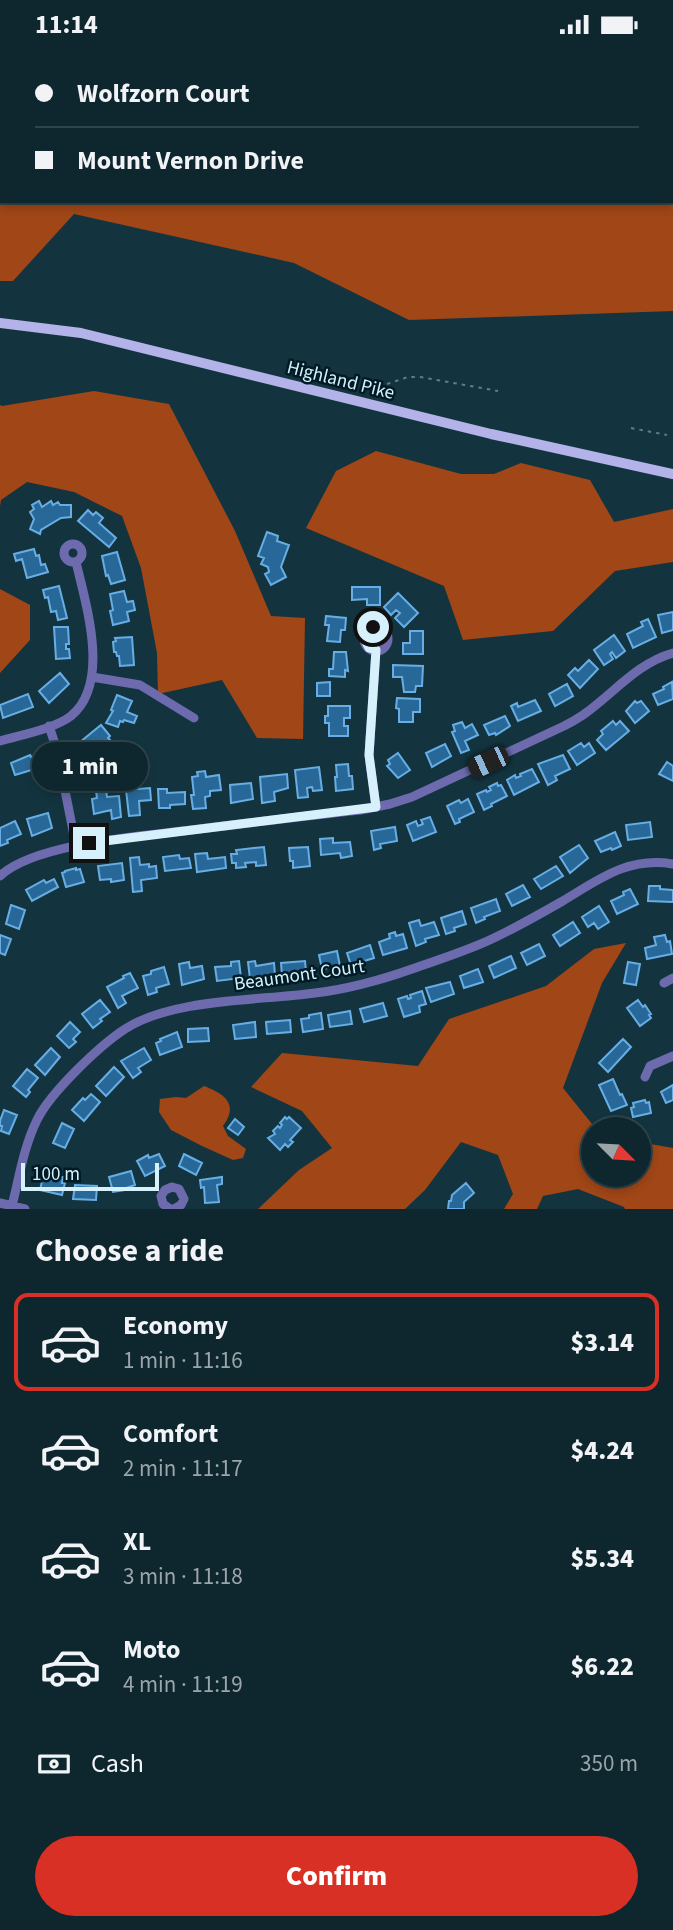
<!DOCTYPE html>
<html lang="en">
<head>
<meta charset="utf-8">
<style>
  body { margin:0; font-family:"Source Sans 3",sans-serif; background:#1c333b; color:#f1f3f6; height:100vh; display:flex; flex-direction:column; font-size:26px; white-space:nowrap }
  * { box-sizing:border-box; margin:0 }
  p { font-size:23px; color:#9ba5aa }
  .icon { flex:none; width:38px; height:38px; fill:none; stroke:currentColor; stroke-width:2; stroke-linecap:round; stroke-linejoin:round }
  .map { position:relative; height:1160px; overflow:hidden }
  .details { display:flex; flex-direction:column; background:#0e272f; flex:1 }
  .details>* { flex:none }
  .guide { position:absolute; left:0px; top:0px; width:674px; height:154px; box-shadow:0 4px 10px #0003,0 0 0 2px #2e444b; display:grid; align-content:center; height:154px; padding:0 35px; background:#0e272f }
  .needle { width:46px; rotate:114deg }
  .tools { position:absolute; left:581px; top:1068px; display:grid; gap:14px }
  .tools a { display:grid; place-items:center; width:70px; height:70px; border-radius:50%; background:#0e272f; box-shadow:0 4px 10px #0003,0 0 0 2px #2e444b; font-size:35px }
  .scale { position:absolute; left:21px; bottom:18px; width:138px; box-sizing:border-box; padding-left:7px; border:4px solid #d6f1fc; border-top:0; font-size:19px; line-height:24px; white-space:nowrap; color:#d6f1fc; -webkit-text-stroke:5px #001b25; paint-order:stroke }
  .end { position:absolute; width:32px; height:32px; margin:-16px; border:9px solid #d6f1fc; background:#111; box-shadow:0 0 0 4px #111 }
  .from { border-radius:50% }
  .bubble { position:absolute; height:49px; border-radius:24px; background:#0e272f; box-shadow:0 4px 10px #0003,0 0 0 2px #2e444b; font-size:23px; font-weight:800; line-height:49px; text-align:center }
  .car { position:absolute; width:21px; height:42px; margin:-21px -10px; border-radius:9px; box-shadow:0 0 5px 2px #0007; background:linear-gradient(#222 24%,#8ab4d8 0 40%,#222 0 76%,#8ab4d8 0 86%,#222 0) }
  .guide b { display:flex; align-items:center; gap:24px; height:66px; font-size:26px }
  .guide b+b { border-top:2px solid #2e444b }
  .guide i { width:18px; height:18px; background:#f1f3f6 }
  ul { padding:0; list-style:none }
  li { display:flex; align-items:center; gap:21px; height:98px; margin:0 14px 10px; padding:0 21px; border:4px solid transparent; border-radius:14px }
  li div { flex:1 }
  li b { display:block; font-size:26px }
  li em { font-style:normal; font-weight:800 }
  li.current { border-color:#d93025 }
  li>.icon { width:63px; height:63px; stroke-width:1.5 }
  h2 { padding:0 35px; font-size:32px; line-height:84px }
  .pay { display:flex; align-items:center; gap:18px; height:77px; padding:0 35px; font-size:26px }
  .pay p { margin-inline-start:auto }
  .cta { display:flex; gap:14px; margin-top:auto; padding:14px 35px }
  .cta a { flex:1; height:80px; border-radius:42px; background:#d93025; color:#fff; font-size:28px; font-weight:800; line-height:80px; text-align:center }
  .status { display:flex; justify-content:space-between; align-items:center; height:49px; padding:0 35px; background:#0e272f; direction:ltr }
  .status svg { height:19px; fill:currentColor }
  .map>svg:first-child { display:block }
</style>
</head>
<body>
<div class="status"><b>11:14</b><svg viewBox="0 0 49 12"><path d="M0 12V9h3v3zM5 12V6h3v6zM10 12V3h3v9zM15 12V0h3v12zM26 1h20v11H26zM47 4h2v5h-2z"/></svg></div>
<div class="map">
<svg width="673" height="1160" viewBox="0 0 673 1160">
  <rect width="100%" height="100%" fill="#13343f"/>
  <!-- forest -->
  <path fill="#a04617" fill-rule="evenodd" d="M0,0h673v262l-264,9 -115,-57 -220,-49 -61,67h-13zM2,2h670v150h-670z
    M94,342l75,13 66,127 36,85 34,2 -2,121 -46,-1 -35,-58 -64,14 -1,-41 -16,-85 -19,-52 -48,-24 -47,-10 -26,18 -1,6v-101l2,1z
    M376,402l85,23h33l27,-11 69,17 24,42 59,-13v53l-58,9 -62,60 -90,9 -19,-54 -138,-58 30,-57z
    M0,540l30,16v35l-30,33z
    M626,894l-24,40 -39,105 33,41h-3v45h46v-32l34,6v61h-48l-1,-2 -46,-18 -35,7 -6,13h-33l9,-15 -15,-39 -37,-13 -36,48 -20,19h-147l41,-39 33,-22 -30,-37 -51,-24 31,-34 136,13 31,-47 97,-33 48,-37z
    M204,1037c21,8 35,18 19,40l5,10 18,13 -3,9 -10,2 -31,-14 -31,-16 -12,-18 1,-13 16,-2 10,1z"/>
  <!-- building -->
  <path fill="#276898" stroke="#68aee4" stroke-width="2" d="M39,452l3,6 9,-6 2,4 5,-3 2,3h11v12l-10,1 -20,12 -1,4 -10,-5 4,-10 -4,-7 4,-3 -2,-4z
    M88,461l5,5 3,-3 7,6 -4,5 17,15 -7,9 -31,-26z
    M267,483l11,4 -1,5 12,4 -8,22 5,10 -15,8 -6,-11 4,-2 -1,-5 -7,-3 3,-6 -6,-2z
    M34,500l2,7 3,-1 2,10 4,-1 3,8 -21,6 -5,-19 -6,2 -2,-7z
    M117,503l8,28 -14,4 -3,-9 -2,1 -4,-20z
    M59,537l8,32 -9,2 -2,-9 -5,1 -3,-15 -3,1 -2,-8z
    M352,538h28v18h-13v-6l-15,1z
    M124,542l3,11 6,-1 2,9 -8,2 2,9 -16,4 -3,-14 3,-1 -3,-16z
    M398,544l20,20 -14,14 -9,-9 5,-5 -4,-3 -5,5 -7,-8z
    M673,563v18l-11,3 -4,-18z
    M326,567l20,2 -1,12h-4l-1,12 -13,-1 2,-16h-4z
    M648,570l8,18 -23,11 -6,-14 16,-8 -2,-4z
    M54,578h14l1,17h-3v5h3l1,9 -14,1z
    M410,582h13v23h-20v-11h7z
    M614,586l11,16 -9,7 -4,-6 -2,2 3,5 -9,6 -10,-15z
    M132,588l2,28 -14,1 -1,-10h-2l-1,-4h-2l-1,-10 3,-1 -1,-3z
    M334,603h12l2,19 -3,-1v7l-16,-1v-7h4z
    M589,611l9,9 -18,19 -12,-13 7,-7 3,3z
    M393,616l30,1 -1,20h-6l-1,6h-11l-2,-15h-9z
    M60,624l9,11 -20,19 -10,-12z
    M330,633v14h-13v-13z
    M672,633l1,17 -15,6 -5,-11 11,-5 -1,-2z
    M567,635l6,12 -18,10 -6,-12z
    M28,645l5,13 -30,11 -3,-13z
    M117,646l15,6 -5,11 10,4 -3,7 -10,-3 -1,2 -3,-1 -2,6 -12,-4 7,-12 -2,-1z
    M397,649l23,1v13h-7v10h-14v-13l-3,-1z
    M535,651l6,11 -23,10 -7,-15 6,-3 1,4z
    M635,652l2,2 4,-2 8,10 -14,12 -9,-12z
    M328,657h22v12h-6v8h4v10h-19v-13h-4v-7h3z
    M505,667l5,10 -14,9 -1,-2 -6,2 -5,-10z
    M613,672l3,4 4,-4 9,10 -23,19 -9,-10 6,-6 -2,-3z
    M462,673l3,6 7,-4 6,11 -13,6 4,9 -8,3 -9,-21 3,-1 -2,-6z
    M101,676l9,11 -2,2 4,4 -5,4 -3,-5 -9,8 -3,-3 -5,4 -7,-8z
    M581,694l3,4 5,-4 6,10 -18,12 -9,-14z
    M445,695l6,12 -19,11 -6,-14z
    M398,704l12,17 -12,8 -11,-12 3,-2 -2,-4z
    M30,706l1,2 3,-1 4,12 -23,7 -4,-12z
    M563,706l7,14 -15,7 2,4 -9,5 -10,-21z
    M667,713l6,4v15l-14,-7z
    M348,715l1,12h3l1,13 -17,2 -1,-14h2l-1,-12z
    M319,718l3,23 -9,1 -1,-4 -5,1 1,9 -10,1 -3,-28z
    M532,720l7,13 -25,13 -7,-15 8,-5 1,3 5,-2 -1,-2z
    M205,722l1,6 13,-2 2,15 -11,1v5l-5,1 1,11 -13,1 -2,-14h3l-2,-18 6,-1 -1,-4z
    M287,725l1,14 -14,4 1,9 -13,2 -2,-26z
    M251,734l2,16 -22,4 -1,-18z
    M497,734l1,3 3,-1 6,11 -16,8 1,2 -8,4 -7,-16 9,-4 1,2 4,-2 -2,-3z
    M150,739l1,12 -12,1 1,14 -11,1 -3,-26z
    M106,740l1,8 12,-1 2,21 -9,2 -1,-9 -17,4 -2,-15 5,-1 -1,-7z
    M158,740h9v4l18,-1v12l-15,1v3h-11z
    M468,750l6,13 -15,7 1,3 -5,2 -8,-18 12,-6 2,3z
    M48,764l4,15 -20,8 -5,-17z
    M430,768l6,15 -23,9 -6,-16 9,-4 2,5 5,-2 -2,-4z
    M15,772l6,13 -14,6 1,3 -8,3v-18z
    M650,773l2,15 -24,3 -2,-15z
    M395,778l2,14 -17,3 1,4 -7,2 -3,-19z
    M615,783l6,14 -9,4 -1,-2 -10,4 -6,-11z
    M333,789v5l17,-1 2,14 -11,2 -1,-5 -19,2 -1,-16z
    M579,796l9,13 -18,15 -10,-16z
    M264,798l2,18 -10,1v-4l-11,1 1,4 -10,1v-5h-4l-1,-9h6l-1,-4z
    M308,798l2,19 -17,2v-7h-3l-1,-13z
    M207,804l1,6 17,-2 1,11 -29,4 -2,-18z
    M179,806l1,4 9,-1 2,10 -26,3 -2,-14z
    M139,808l1,8 9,-1v3l7,-1 1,12 -16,2 1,11 -9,1 -3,-34z
    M122,814l2,17 -13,2v-3l-11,1 -2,-14z
    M556,817l7,10 -22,13 -7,-10z
    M76,819v2l4,-1 4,13 -18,5 -4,-14 3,-1v-1z
    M54,830l4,8 -26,14 -6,-11 18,-10 2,3z
    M523,836l7,12 -18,9 -6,-12z
    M649,837h11v3l13,1v12l-25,-1z
    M630,840l8,15 -21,10 -6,-13 13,-6 -1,-3z
    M496,850l4,12 -16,6 1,2 -9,4 -5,-15z
    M11,856l14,5 -6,19 -13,-5z
    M599,857l10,16 -11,7 -4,-6 -6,4 -6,-10z
    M462,862l4,13 -12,4 1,3 -9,3 -5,-16z
    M419,871l2,6 13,-4 5,13 -14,4 1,3 -10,4 -7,-23z
    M573,873l7,11 -20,13 -7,-11z
    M395,883l1,4 7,-2 4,14 -24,7 -4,-13 11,-4 -1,-4z
    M0,886l11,4 -6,16 -5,-2z
    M665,886l2,7 3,-1 2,13 -25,5 -2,-11 11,-3 -2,-8z
    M539,895l6,12 -18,9 -6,-12z
    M370,896l4,13 -23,7 -4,-12z
    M337,902l3,15 -18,3 -3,-14z
    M511,907l5,12 -22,10 -5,-12z
    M239,912l2,17 -24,3 -2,-14 16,-1v-4z
    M255,912l1,5 18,-3 1,12 -25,4 -2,-17z
    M305,912l1,11 -9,1 1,2 -16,1 -1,-13z
    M189,913l1,6 12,-2 2,13 -22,6 -3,-21z
    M628,913l12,2 -4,21 -12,-2z
    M164,918l5,17 -13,4 1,4 -9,3 -5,-19 8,-2v-3z
    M478,920l5,13 -19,6 -4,-12z
    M130,924l8,15 -16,8 4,7 -8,5 -11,-21 17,-9 -1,-2z
    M450,933l4,12 -23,8 -5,-14z
    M422,942l4,13 -7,2 1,6 -16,5 -6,-18 9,-3 1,3 3,-1 -1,-3z
    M100,951l10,12 -10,7 2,2 -9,7 -11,-14z
    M638,951l5,7 2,-2 6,9 -2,1 2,3 -11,8 -13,-18z
    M383,954l4,13 -23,6 -4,-13z
    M350,962l2,13 -22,3 -2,-12z
    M321,964l2,16 -20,3 -2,-13 8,-1v-3z
    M290,971l1,12 -24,2 -1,-12z
    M70,973l10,10 -7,7 3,3 -7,6 -12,-12z
    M255,973l1,15 -21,2 -2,-14z
    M208,979l1,13 -21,1v-13z
    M177,983l5,15 -22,8 -4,-12 5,-2 -1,-2z
    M623,990l8,8 -23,25 -9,-9z
    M51,999l9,9 -15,18 -10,-10z
    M144,999l7,12 -13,8 3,4 -8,6 -12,-17z
    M114,1018l10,10 -18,19 -10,-10z
    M27,1020l11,9 -10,12 2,2 -4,5 -13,-11z
    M613,1030l7,16 2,-1 5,11 -16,6 -12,-26z
    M673,1036v15l-7,3 -5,-11z
    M91,1045l9,8 -16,19 -12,-11 11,-12 2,2z
    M645,1051l1,3 3,-1 2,11 -18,4 -2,-9 3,-1 -1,-4z
    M4,1061l13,5 -8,19 -8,-3 1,-5h-2v-5z
    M285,1068l2,2 2,-2 12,11 -11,12 3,2 -5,5 -3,-3 -5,6 -12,-12 7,-4 -2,-3 5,-5 2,2 2,-3 -2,-2z
    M235,1070l9,8 -6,8 -10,-7z
    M62,1074l12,6 -9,19 -12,-5z
    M159,1105l6,12 -20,10 -8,-15 11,-6 1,3z
    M184,1105l18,9 -6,12 -17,-9z
    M131,1122l4,14 -9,3v2l-13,2 -4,-15z
    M56,1127l7,1 -1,6h3l-3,12 -22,-5 3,-13 12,3z
    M222,1128v7l-5,1 2,17 -14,1 -1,-16 -3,1 -1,-8z
    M466,1134l8,10 -10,9v7h-16l1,-8h2l1,-6z
    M75,1136l22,1 -1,14 -23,-1z"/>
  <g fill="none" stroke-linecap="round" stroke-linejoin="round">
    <!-- path -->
    <path stroke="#5e7d88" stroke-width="2" stroke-dasharray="3.5 5" stroke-linecap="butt" d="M387,335l21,-7h12l78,14
      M631,379l36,7"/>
    <!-- minor -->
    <path stroke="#6d6bae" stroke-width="9" d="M64 504a9 9 0 1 1 18 0a9 9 0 1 1-18 0Z
      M364 590a12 12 0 1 1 24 0a12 12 0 1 1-24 0Z
      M92,628l48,8 54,33
      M49,677l8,24 19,96
      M0,692c20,-6 54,-12 71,-25 40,-33 15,-111 5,-154
      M376,758l-7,-52 7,-105
      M0,827c35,-33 143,-40 191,-46 57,-7 114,-14 170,-20l29,-6 22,-7 152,-71c6,-3 13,-7 19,-11 30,-21 54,-52 90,-62
      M664,934l9,-5
      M645,1028l5,-11 23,-10
      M0,1154l25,6
      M12,1157c7,-28 12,-60 25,-86 13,-27 62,-74 88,-91 48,-31 133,-28 190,-36 33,-4 66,-13 97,-24 28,-10 58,-19 84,-32 23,-11 44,-23 65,-35 37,-22 67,-46 112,-38
      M170,1160l-7,-5 -2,-8 4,-6 7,-3 7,2 5,10 -3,6 -7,4"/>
    <!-- major -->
    <path stroke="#b3b3ea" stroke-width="10" d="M0,274l81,10 410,101 182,40"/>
  </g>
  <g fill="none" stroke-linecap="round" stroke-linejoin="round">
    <!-- route -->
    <path stroke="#d6f1fc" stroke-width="9" d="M89,794l287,-36 -7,-52 7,-105 -7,-2 -5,-10 3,-7 6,-4"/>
  </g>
  <g text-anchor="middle" stroke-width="5" stroke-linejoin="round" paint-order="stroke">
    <!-- street labels -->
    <g font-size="19" fill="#d6f1fc" stroke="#001b25">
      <text transform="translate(341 330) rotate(14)" y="7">Highland Pike</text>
      <text transform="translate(299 925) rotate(-8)" y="7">Beaumont Court</text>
    </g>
  </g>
</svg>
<div class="tools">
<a><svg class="needle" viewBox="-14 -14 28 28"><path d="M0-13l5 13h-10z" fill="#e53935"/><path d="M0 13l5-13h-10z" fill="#9ba5aa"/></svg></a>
</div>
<div class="scale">100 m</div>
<i class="end from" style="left:373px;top:578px"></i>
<i class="end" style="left:89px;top:794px"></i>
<div class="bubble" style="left:32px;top:693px;width:116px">1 min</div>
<i class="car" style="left:488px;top:713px;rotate:245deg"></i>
<div class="guide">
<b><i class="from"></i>Wolfzorn Court</b>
<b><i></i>Mount Vernon Drive</b>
</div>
</div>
<section class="details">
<h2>Choose a ride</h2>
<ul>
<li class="current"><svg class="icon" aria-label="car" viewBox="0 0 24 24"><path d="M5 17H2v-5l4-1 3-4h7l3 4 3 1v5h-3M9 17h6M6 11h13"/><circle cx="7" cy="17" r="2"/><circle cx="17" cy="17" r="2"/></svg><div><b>Economy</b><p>1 min · 11:16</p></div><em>$3.14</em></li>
<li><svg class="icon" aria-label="car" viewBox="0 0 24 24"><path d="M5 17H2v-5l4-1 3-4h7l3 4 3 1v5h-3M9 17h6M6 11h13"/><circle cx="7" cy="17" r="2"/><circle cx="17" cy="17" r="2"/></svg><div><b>Comfort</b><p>2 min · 11:17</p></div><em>$4.24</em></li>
<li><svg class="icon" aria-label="car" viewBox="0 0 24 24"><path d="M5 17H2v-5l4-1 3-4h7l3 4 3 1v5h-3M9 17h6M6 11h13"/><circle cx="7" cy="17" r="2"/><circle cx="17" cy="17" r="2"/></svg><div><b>XL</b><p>3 min · 11:18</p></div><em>$5.34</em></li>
<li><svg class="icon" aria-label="car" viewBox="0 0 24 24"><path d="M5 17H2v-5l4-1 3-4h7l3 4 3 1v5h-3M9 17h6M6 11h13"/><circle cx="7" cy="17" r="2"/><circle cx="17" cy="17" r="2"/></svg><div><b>Moto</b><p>4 min · 11:19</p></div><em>$6.22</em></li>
</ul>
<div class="pay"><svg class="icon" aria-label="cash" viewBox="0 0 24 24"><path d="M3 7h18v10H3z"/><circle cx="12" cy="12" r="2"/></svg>Cash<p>350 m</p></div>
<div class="cta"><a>Confirm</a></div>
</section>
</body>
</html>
